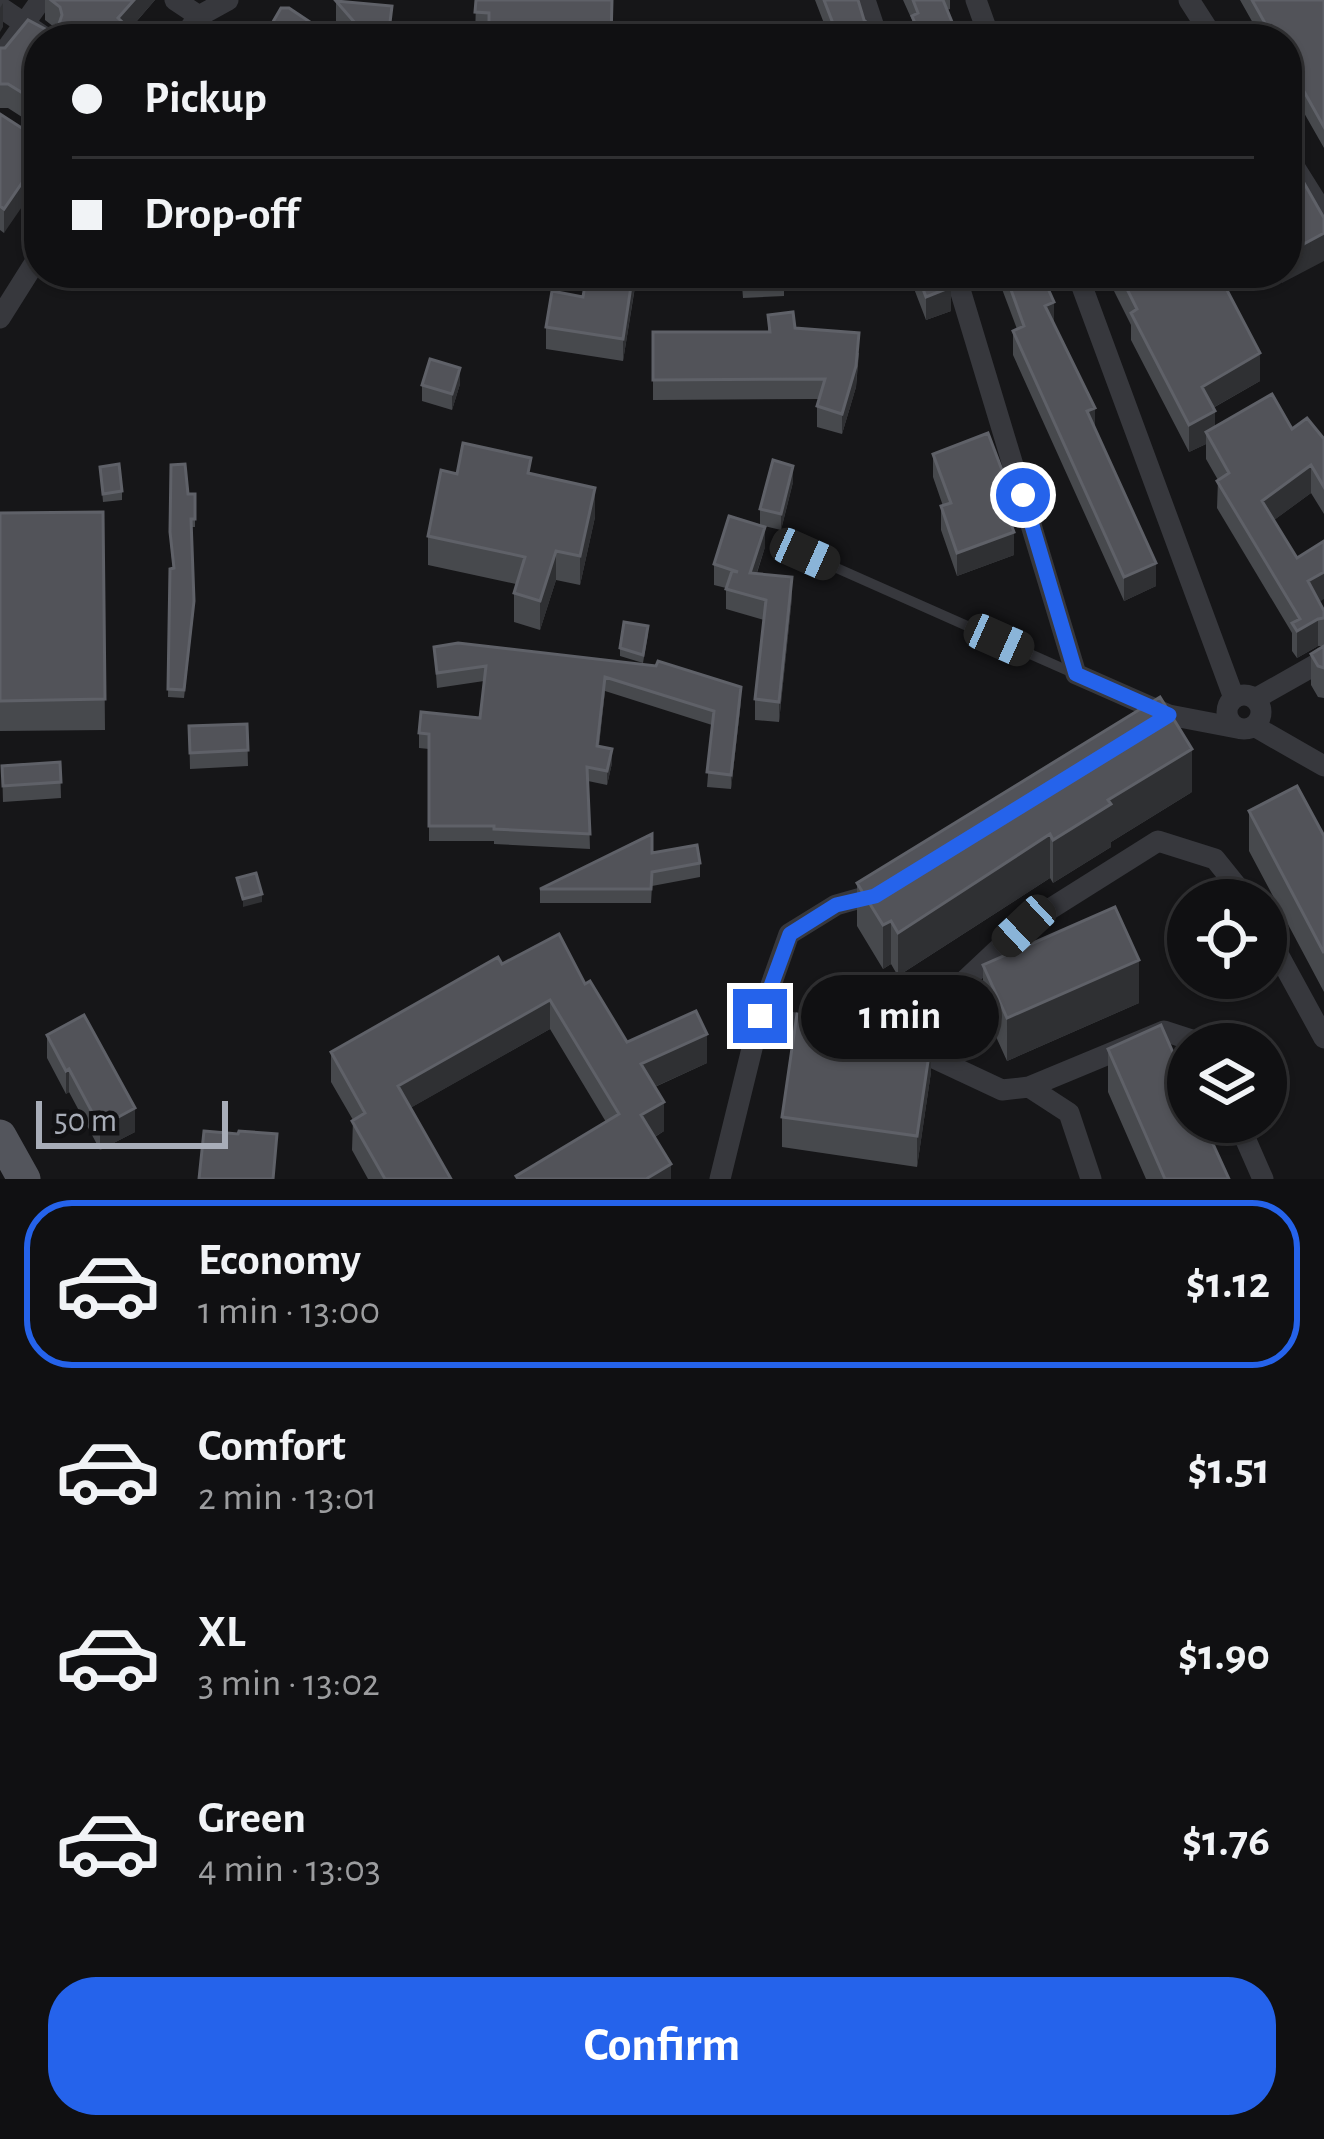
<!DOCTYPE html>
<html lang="en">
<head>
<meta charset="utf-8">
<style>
  body { margin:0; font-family:"Alegreya Sans",sans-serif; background:#1e1e20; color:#f1f3f6; height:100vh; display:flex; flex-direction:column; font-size:45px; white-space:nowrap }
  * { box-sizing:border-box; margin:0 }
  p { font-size:39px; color:#9c9d9f }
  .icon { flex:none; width:66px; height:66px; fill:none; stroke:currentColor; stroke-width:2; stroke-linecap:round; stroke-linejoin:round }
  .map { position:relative; height:1179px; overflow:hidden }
  .drawer { display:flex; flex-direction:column; background:#101012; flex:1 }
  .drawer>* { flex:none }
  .top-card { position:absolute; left:24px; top:24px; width:1278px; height:264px; border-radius:48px; box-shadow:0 3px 9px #0004,0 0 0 3px #303032; display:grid; align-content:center; height:264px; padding:0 48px; background:#101012 }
  .buttons { position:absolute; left:1167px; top:879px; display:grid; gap:24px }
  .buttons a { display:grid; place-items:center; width:120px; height:120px; border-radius:50%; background:#101012; box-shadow:0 3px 9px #0004,0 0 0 3px #303032; font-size:60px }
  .scale { position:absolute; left:36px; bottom:30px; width:192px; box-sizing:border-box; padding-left:12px; border:6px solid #a8adb8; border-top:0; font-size:33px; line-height:42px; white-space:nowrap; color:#a8adb8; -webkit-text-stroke:9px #111113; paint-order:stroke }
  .end { position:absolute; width:54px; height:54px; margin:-27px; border:15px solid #2563eb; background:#fff; box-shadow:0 0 0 6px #fff }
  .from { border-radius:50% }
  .bubble { position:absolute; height:84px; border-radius:42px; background:#101012; box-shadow:0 3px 9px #0004,0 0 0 3px #303032; font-size:39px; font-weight:600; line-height:84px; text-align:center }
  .car { position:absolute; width:36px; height:72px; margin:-36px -18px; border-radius:15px; box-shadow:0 0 9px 3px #0007; background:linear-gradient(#222 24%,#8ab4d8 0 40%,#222 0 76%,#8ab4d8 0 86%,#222 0) }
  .top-card b { display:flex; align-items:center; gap:42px; height:114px; font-size:45px }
  .top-card b+b { border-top:3px solid #303032 }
  .top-card i { width:30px; height:30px; background:#f1f3f6 }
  ul { padding:21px 0 0; list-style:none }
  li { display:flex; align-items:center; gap:36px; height:168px; margin:0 24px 18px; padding:0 24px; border:6px solid transparent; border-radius:48px }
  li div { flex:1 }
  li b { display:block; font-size:45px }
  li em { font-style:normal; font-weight:600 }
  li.selected { border-color:#2563eb }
  li>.icon { width:108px; height:108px; stroke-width:1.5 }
  .button { display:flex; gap:24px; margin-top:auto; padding:24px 48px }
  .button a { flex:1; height:138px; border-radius:48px; background:#2563eb; color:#fff; font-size:48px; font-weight:600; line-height:138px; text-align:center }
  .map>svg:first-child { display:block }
</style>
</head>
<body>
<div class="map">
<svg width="1324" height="1179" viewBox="0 0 1324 1179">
  <rect width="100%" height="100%" fill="#161618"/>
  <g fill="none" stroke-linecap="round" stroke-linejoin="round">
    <!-- lane -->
    <path stroke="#37383d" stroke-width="10" d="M805,554l268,119"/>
    <!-- street -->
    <path stroke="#37383d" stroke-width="21" d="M175,0l24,16 29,-16
      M865,0l13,39
      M976,0l14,39
      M1189,0l25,39
      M0,7l47,32
      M182,39l17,-23
      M0,58l41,-58
      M1287,155l37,59
      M955,273l121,401 93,41 68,13
      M1077,273l157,425
      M0,318l39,-62
      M1227 712a17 17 0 1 1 34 0a17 17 0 1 1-34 0Z
      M1255,699l69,-39
      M1254,726l70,40
      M1266,932l58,106
      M760,1016l64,13
      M908,1046l94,44 27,-3 135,-56 40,13
      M910,1046l32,-44 81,-76 135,-85 57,18 33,41
      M1029,1087l40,26 22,66
      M1238,1122l25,57
      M720,1179l40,-163 29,-82 47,-29 46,-13"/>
    <!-- primary -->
    <path stroke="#53555c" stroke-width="33" d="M0,1136l24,43"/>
  </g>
  <!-- wall -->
  <path fill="#47494d" d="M45,0h110l-25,29 4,10h-95v89l-31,-20h-8v-60l54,-21 -9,-7z
    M476,0h137l-1,39h-137z
    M815,0h43l6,20 14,19h-48z
    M903,0h47v9l-3,1 12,29h-47v-19z
    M1240,0h84v148l-37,-65v-44h-25z
    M336,1l55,38h-51l-4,-7z
    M0,114l31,20 -27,99 -4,-3z
    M201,273h97l-3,16z
    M587,273h96v4l-46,-2 -14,86 -77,-12v-22l37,-30z
    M741,273h43v23l-41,2z
    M908,273h39l4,38 -25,9z
    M996,273h45l13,51 102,262 -32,15 -111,-246v-24l4,-2z
    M1105,273h127l-11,7 39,101 -47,27 2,19 77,2 32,10v75l-13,-21 -37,27 50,91v35h-6l-21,12 -5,-7v-18l-75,-125 1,-28 -12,-21v-15l-17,8 -58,-112v-15z
    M768,315l27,13 64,25 -3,34 -14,47 -25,-7v-21l2,-7 -166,1v-68h115z
    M460,384l-8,26 -30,-9v-16z
    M933,454l72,48h-2l11,53 -57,21 -16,-46v-24h2l-10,-29z
    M171,465l17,29h7v33h-3l2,82 -10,89 -16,-1 2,-128h3l-3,-29z
    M100,467l22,24v9l-19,2z
    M457,474h74l64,43 -15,68 -24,-5 -16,50 -26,-8v-29l2,-9 -88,-19v-29z
    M793,482l-12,48 -21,-5v-16z
    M103,512l2,218 -105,1v-218z
    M765,547l-8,26 35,24 -13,125 -24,-2v-21l9,-79 -38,-11v-21l-12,-3v-21z
    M648,634l-5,29 -23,-7v-8z
    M1324,646v52l-6,-1 -7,-12v-31z
    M434,647l307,54 -10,88 -24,-2 5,-62 -107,-34 -6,55 13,17 -5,22 -19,-4 2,68 -96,-5v-3h-65v-92l-10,-1v-15l61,-15 4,-37 -47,7z
    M247,724l1,42 -58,3 -1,-43z
    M60,762l1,36 -58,4 -1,-36z
    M1192,792l-81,50v5l-58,36 -3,-5 -152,98 -7,-12 -8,5 -26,-43v-43z
    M1249,811l75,25v156l-75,-141z
    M652,853l48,10v14l-48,9 -1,17h-111v-14z
    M502,964l83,20 42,58 80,21 -52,24 9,44 -9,6 16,42h-155v-3l90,-54 -56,-93 -140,79 41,71h-83l-16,-29 1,-30 -22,-38v-30z
    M983,965l156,38 -132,58 -24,-53z
    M47,1035l88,97 -35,18 -31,-58 -3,2 -19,-36z
    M1108,1049l121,130h-83l-38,-87z
    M931,1072l-14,95 -135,-20v-30z"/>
  <!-- shaded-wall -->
  <path fill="#2f3033" d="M134,0h21l-34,39 -3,-21z
    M3,3v24l-3,5v-24z
    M39,158v24l-35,51v-24z
    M1324,233v28l-42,22v-10h5v-20z
    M633,273h4l-14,88v-22z
    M951,287v24l-25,9v-23z
    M1054,302v24l-9,-20z
    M859,333l-3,54 -14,47v-20z
    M1260,353v28l-58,33v-27z
    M460,368v16l-8,26v-16z
    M1095,408v23l-8,-20z
    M1215,411v28l-9,-7v12l-17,8v-27z
    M1311,465v28l-49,36v-28z
    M793,466v16l-12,48v-16z
    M1005,478v24l-10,3v-23z
    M595,488v29l-15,68v-29z
    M765,527v20l-15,46v-20z
    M1014,532v23l-57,21v-23z
    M556,551v29l-16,50v-29z
    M1156,563v23l-32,15v-24z
    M1324,572v27l-16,10v-28z
    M792,577v20l-13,125v-20z
    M1318,619v27l-21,12v-27z
    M605,677v14l-8,69v-14z
    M741,687v14l-10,88v-14z
    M612,749v14l-5,22v-14z
    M1192,749v43l-81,50v5l-58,36v-43l55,-40z
    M1050,834v44l-152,98v-43z
    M262,894v8l-19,5v-8z
    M891,921v43l-8,5v-44z
    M1139,960v43l-132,58v-43z
    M550,1000v29l-152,86v-29z
    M707,1034v29l-66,30v-29z
    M931,1041v31l-14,95v-31z
    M69,1069v23l-3,2v-23z
    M664,1102v29l-23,14v-30z
    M135,1108v24l-35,18v-23z
    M671,1164v15h-25z"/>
  <!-- building -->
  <path fill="#525359" stroke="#5f6168" stroke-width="3" d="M51,0h83l-16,18 16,15 -6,6h-89v64l-31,-19h-8v-36h5l23,-28 19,10 12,-6 3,-9 -2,-8z
    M476,0h136l-1,39h-83v-5l-17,-1v-10h-22v-10l-14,-1z
    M824,0h34l6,20 11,10 3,9h-39z
    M913,0h30l16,39h-37l-10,-23 6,-3z
    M1252,0h72v127l-37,-66v-22h-13z
    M336,1l56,5 -4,33h-19z
    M281,8h8l45,30 -71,1z
    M341,27l18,12h-19z
    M0,114l31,20h8v24l-35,51 -4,-3z
    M1296,169l28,49v15l-37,20v-79z
    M587,273h46l-10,66 -77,-12 6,-36 31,6z
    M742,273h42v7l-41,2z
    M917,273h30l4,14 -25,10z
    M1005,273h36l13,29 -9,4 50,102 -8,3 69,152 -32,14 -111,-246 11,-5z
    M1119,273h99l42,80 -58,34 13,24 -26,14 -58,-112 6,-4z
    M793,312l2,16 64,5 -3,33 -14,48 -25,-8 8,-27 -172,1v-48h117l-2,-17z
    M430,359l30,9 -8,26 -30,-9z
    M1272,394l20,35 15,-11 17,21v48l-13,-22 -49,36 35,57 27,-17v31l-16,9 16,30v7l-6,1 -21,12 -5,-8 8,-4 -83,-138 12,-8 -23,-41z
    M988,433l17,45 -10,4 19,50 -57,21 -16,-47 10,-3 -18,-49z
    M463,443l68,15 -3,15 67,15 -15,68 -24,-5 -16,50 -26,-8 11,-36 -97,-21 13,-66 16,4z
    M773,460l20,6 -12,48 -21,-5z
    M119,464l3,27 -19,3 -3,-27z
    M185,464l3,30h7v25h-4l3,82 -10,89 -16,-1 2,-120 4,-1 -4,-36 1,-67z
    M103,512l2,187 -105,2v-188z
    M729,516l36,11 -15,46 42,4 -13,125 -24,-3 11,-99 -40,-11 6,-18 6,1 -24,-8z
    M624,622l24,4 -5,29 -23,-7z
    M458,643l198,23 2,-5 83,26 -10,88 -24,-3 7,-61 -109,-34 -8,69 15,3 -5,22 -20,-4 3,67 -96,-5v-3h-65v-92l-10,-1 2,-21 59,6 6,-52 -49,7 -3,-26z
    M1324,646v22l-6,-2 -7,-12z
    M1160,697l32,52 -84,51 3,4 -58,36 -3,-6 -152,99 -7,-12 -8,4 -26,-42z
    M247,724l1,26 -58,3 -1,-27z
    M60,762l1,20 -58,4 -1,-20z
    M1297,786l27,50v117l-75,-142z
    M652,834v19l45,-8 3,18 -48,9 -1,17h-111z
    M256,873l6,21 -19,5 -6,-21z
    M1115,907l24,53 -132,58 -24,-53z
    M559,934l26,50 5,-3 37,61 69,-31 11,23 -66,30 23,38 -23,13 30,49 -25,15h-128l-2,-3 103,-62 -69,-114 -152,86 53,93h-66l-33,-58 13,-8 -34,-61 167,-95 4,7z
    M797,1014l113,17 21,10 -14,95 -135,-19z
    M84,1015l51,93 -35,19 -31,-58 -3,2 -19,-36z
    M1161,1025l27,62v35h15l26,57h-64l-57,-130z
    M204,1131l34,3 1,-3 38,3 -4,45h-74z"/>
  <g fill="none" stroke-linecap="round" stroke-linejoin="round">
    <!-- route -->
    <path stroke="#2563eb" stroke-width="15" d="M760,1016l30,-82 46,-29 39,-9 294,-181 -93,-41 -53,-179"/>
  </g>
</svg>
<div class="buttons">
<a><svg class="icon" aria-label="locate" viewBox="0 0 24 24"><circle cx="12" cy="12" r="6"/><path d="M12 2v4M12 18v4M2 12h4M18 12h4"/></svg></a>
<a><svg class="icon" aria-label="layers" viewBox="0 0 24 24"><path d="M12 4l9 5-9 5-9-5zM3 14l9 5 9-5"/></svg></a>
</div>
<div class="scale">50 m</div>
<i class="end from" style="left:1023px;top:495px"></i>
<i class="end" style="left:760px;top:1016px"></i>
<div class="bubble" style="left:801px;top:975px;width:198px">1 min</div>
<i class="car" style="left:805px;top:554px;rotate:114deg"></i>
<i class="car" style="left:999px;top:640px;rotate:114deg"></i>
<i class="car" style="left:1024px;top:926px;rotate:227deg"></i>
<div class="top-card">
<b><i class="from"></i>Pickup</b>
<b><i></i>Drop-off</b>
</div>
</div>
<section class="drawer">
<ul>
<li class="selected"><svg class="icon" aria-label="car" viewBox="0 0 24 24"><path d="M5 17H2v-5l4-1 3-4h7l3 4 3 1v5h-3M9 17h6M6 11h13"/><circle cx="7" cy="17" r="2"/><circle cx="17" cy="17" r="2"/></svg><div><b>Economy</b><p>1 min · 13:00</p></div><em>$1.12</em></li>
<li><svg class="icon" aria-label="car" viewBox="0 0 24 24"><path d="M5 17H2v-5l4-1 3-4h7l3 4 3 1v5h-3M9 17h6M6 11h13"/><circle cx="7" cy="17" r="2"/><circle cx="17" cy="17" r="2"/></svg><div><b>Comfort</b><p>2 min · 13:01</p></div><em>$1.51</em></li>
<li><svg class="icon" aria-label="car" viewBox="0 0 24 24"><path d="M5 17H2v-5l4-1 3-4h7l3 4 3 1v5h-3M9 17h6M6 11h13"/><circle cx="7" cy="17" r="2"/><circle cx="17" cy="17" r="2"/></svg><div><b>XL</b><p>3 min · 13:02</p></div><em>$1.90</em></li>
<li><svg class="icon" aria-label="car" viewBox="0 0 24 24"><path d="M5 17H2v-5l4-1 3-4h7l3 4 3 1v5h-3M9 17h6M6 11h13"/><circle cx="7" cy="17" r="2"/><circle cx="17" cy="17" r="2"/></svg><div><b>Green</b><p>4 min · 13:03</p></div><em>$1.76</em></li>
</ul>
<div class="button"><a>Confirm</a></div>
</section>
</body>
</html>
